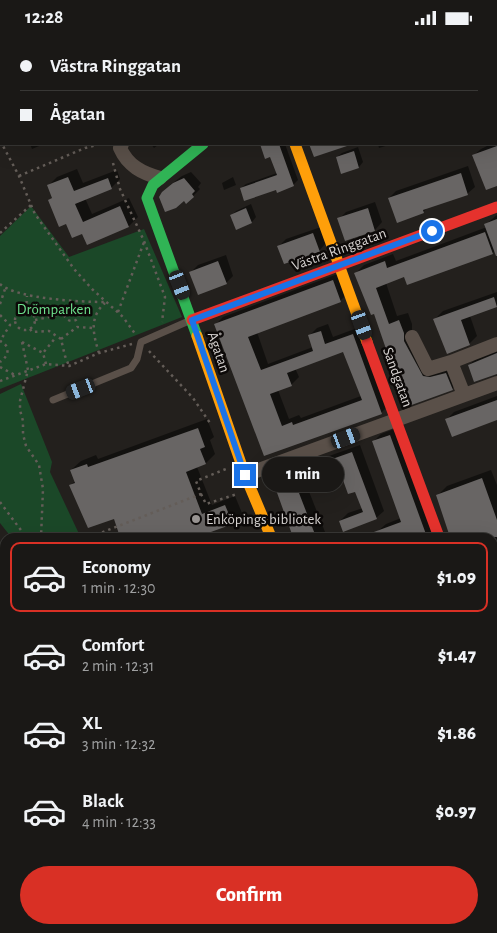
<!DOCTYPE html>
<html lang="en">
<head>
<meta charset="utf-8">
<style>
  body { margin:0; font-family:"Alegreya Sans",sans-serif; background:#272523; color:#f1f3f6; height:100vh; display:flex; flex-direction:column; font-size:19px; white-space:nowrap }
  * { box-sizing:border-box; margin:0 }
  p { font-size:16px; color:#9fa0a1 }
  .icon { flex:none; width:28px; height:28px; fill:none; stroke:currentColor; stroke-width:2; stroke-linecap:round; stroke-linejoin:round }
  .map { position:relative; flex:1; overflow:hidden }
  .drawer { position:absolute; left:0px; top:498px; width:498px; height:401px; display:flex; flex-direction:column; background:#1a1816; border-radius:15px 15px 0 0; box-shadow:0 5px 20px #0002,0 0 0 1px #383735 }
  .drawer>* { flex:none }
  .banner { position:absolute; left:0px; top:0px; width:498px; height:110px; box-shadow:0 5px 20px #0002,0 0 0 1px #383735; display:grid; align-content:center; height:110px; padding:0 20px; background:#1a1816 }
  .end { position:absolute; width:22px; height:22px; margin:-11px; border:6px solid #1a73e8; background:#fff; box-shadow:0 0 0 2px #fff }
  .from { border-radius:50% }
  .bubble { position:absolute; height:35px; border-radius:18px; background:#1a1816; box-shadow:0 5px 20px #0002,0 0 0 1px #383735; font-size:16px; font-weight:800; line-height:35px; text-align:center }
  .car { position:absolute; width:15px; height:30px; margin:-15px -8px; border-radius:6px; box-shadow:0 0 4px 1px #0007; background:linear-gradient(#222 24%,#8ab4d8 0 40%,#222 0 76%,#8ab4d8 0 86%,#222 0) }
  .banner b { display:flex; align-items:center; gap:18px; height:48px; font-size:19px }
  .banner b+b { border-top:1px solid #383735 }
  .banner i { width:12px; height:12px; background:#f1f3f6 }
  ul { padding:9px 0 0; list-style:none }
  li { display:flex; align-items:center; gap:15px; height:70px; margin:0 10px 8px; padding:0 10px; border:2px solid transparent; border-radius:10px }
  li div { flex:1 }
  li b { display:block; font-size:19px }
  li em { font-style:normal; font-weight:800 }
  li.on { border-color:#d93025 }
  li>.icon { width:45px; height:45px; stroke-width:1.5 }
  .button { display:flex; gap:10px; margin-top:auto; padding:10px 20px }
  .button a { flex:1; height:58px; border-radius:30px; background:#d93025; color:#fff; font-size:20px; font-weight:800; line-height:58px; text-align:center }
  .status { display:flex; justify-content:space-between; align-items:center; height:35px; padding:0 25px; background:#1a1816; direction:ltr }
  .status svg { height:14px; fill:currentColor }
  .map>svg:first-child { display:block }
</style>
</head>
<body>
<div class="status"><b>12:28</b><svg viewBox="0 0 49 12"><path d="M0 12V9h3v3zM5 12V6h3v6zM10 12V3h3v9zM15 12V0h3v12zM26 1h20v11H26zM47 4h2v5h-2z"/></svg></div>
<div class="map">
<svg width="497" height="898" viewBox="0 0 497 898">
  <rect width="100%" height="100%" fill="#23201d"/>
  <!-- green -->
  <path fill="#1b4828" d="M31,171l38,51 75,-28 38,88 -182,72v-153z
    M21,349l31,78 -2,10 30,64 -5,1h-64l-11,-14v-129z
    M5,535v155l-5,2v-156z
    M5,826v68h166l-3,4h-168v-70z"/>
  <!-- shadow -->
  <path fill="#0007" fill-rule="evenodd" d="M82,0h56l-1,1z
    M407,0h32l-2,1z
    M496,70h1v79l-23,-29 7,-6 10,-5h5z
    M30,109h14l-12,5z
    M151,109h14l-3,2 -4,-1 -4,3z
    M261,109h24l13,36 -5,5 -16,4 -36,-1 5,-4 31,-11 -6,-18 -5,2z
    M378,109h14l-13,4z
    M358,112l5,15 -4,5 -17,5 -5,-15 5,-4z
    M468,131l7,21 -8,7 -40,14 -4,4 -34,-14 7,-7z
    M77,134l6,14 34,-13 3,9 -9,9 -26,10 7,16 37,-16 9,19 -9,9 -42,17 -4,-11 -16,-9 -18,-23 4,-3 -5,-11 9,-9z
    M191,137l10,11 -3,4 2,2 -14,14 -16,-18 12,-9z
    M233,142l3,8 -12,5 -2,-7z
    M375,167l7,20 -7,8 -36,-11 7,-7z
    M251,169l5,13 -4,5 -15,6 -5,-13 4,-4z
    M497,180v33l-4,5 -85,30 -3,-7 -19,7 11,33 11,-3 4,11v8l19,36 23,-3 6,15 -8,9 -45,16 -33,-92 -18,-40 8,-8 29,-11 3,7 91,-34 -1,-3z
    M321,192l5,16 -7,8 -40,-5 7,-7z
    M226,220l7,21 -7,7 -35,-11 7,-7z
    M340,238l8,20 -8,8 -83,31 11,32 45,-17 -4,-11 8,-8 11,-4 5,13 27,-10 29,78 -8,8 -116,41 -49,-130 7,-7zM344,315l17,46 -60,22 -2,-3 -10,4 -11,-29 13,-5 8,-8 -4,-9z
    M497,257v14l-27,10 7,20 -8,8 -34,-25 8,-8z
    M497,314v24l-28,-8 9,-8z
    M497,361v23h-50l7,-7z
    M207,384l7,18 -4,3 5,14 -9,9 -9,4 15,38 23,-9 7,17 -9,9 -29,12 1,3h-26l9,-7 -22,7h-44l-8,-20 -43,-32 4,-4 -4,-11 10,-9 15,-6 2,4z
    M397,393l43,109h-59l-3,-6 8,-7 15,-6 -28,-76 8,-8z
    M360,410l24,66 -8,7 -36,3 8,-8 15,-5 -7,-18 -16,-22 -20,7 2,4 -8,8 -6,2 19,48h-33l-22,-60 8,-8 33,-13 2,5z
    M491,435l6,15v66l-5,2v-16h-40l-15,-41 10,-10z
    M497,537v27l-5,2v-28z
    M497,600v16l-3,2 -2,-14z
    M492,644l5,12v37l-5,2z
    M497,717v30l-2,-5 -3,1v-24z
    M5,718v27l-5,2v-27z
    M5,783v23h-5v-22z
    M497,791v27h-3l3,8v43l-5,2v-78z
    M497,891v7h-10l4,-4z
    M260,894h25l-2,4h-25z"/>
  <!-- building -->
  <path fill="#686564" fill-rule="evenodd" d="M260,109h19l15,42 -17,7 -1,-3 -32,11 -4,-13 37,-13 -7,-18 -5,2z
    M309,109h38v2l-33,11z
    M497,111v40l-11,4 -14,-35z
    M354,116l5,17 -18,6 -5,-17z
    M461,138l7,22 -45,15 1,3 -27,10 -9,-25z
    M68,142l6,14 34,-13 4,11 -37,15 8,18 37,-16 9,21 -42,18 -5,-11 -10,4 -6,-14 -7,3 -11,-27 4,-2 -5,-13z
    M184,143l11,13 -3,3 2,3 -8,7 -2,-3 -8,7 -11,4 -6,-15 3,-5 11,-9z
    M246,173l6,15 -16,7 -6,-15z
    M368,173l7,23 -30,10 -8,-23z
    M497,184v37h-1l-12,-32z
    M485,197l8,22 -86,31 -3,-8 -28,11 13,36 10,-4 5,13v8l19,35 7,1 16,-4 7,17 -47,17 -32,-93 -3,1 -17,-42 31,-12 2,7z
    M313,198l7,19 -36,12 -7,-18z
    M218,226l9,23 -29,11 -9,-23z
    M333,245l8,22 -93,35 13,33 52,-19 -5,-16 13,-4 4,13 28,-10 29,80 -118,42 -50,-132zM343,317l19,48 -69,25 -1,-3 -10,4 -12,-32 22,-8 -5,-13z
    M494,262l3,10 -36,13 9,25 -23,9 -14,-35z
    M497,318v21l-23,8 -6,-17z
    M497,365v20l-45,17 -7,-18z
    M198,393l7,19 -5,2 6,15 -20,8 16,42 23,-9 8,19 -36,13h-77l-6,-18 -26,9 -19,-43 6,-2 -5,-13 17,-6 1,3z
    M390,400l37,102h-64v-1l38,-14 -29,-81z
    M352,417l25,67 -34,13 -4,-11 24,-9 -8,-20 -7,2 -9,-25 -28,11 3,8 -15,5 17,44h-23l-22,-61 34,-13 2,5z
    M482,443l15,42v17h-47l-14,-42z"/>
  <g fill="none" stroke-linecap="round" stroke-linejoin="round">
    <!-- path -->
    <path stroke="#645d58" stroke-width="2.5" stroke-dasharray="2.5 4" stroke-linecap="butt" d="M323,1l2,-1
      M113,128l7,26 24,52 21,56 -3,25
      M19,141l66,-28 16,-4h8
      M31,170l4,9 39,55 18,20 31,28 13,18
      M0,198l31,-28 -12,-29 -17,-32
      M0,249c17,15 81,18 104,18
      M0,269l5,-15
      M64 278a8 8 0 1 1 16 0a8 8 0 1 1-16 0Z
      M15 285a10 10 0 1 1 20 0a10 10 0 1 1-20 0Z
      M26,275l1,-14
      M118,277l26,-70
      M0,280l10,10 -10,16c11,5 9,15 0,21
      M35,285l28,-6
      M30,294l2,3 17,-1 12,8 4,17 4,10
      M61,304l16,-12 16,1
      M22,307l6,28 -8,31v9l3,11v13l3,12 13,19 4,24 -2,48
      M22,307l21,11
      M149,316l44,47 17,25
      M99,318c-6,-19 -10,-36 6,-50
      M46,329l-3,-11 13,-16
      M0,332l15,8
      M0,346l46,-17 23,2 30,-13 33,-9
      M201,459l5,10 31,-10
      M0,467l26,35
      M90,502l111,-43 -5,-13 30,-12
      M0,535l5,-2
      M0,547l5,10
      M0,616l5,1
      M0,691l5,-2
      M492,840l5,-1
      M168,898l3,-4"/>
    <!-- lane -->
    <path stroke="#5a5049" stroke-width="7" d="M53,365l78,-32 6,-9 4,-17 50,-22"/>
    <!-- street -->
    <path stroke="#5a5049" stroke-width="14" d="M457,0l2,1
      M181,1l1,-1
      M496,54l1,1
      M122,109l-2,4c8,18 22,25 40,30
      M412,302l16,32 23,-7
      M464,360l-13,-33 46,-18
      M245,440l252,-92
      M492,534l5,-2
      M492,645l5,12
      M492,711l5,-2
      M0,816l5,-1
      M492,884l5,-1
      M235,898l2,-4
      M458,898l11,-4"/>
    <!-- fast -->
    <path stroke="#30b455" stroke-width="11" d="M344,1l2,-1
      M197,301l-50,-138 6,-13 50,-41
      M0,715l5,-2"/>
    <!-- slow -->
    <path stroke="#ff9f0a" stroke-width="11" d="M295,109l72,198
      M197,301l48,139 26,62
      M419,894l1,4"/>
    <!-- jam -->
    <path stroke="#e5322d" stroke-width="11" d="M192,285l305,-113
      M367,307l72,195"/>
  </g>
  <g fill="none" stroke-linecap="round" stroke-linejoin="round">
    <!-- route -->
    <path stroke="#1a73e8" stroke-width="6" d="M245,440l-53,-155 240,-89"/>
  </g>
  <!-- markers -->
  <circle fill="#989492" stroke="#0c0908" stroke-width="2" cx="196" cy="484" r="5"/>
  <g text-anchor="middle" stroke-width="5" stroke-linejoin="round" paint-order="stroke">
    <!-- street labels -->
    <g font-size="15" fill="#d7d3d1" stroke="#0c0908">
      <text transform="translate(339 214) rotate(-20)" y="5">Västra Ringgatan</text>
      <text transform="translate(219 317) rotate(71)" y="5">Ågatan</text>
      <text transform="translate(398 342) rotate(70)" y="5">Sandgatan</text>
    </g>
    <!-- park labels -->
    <g font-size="15" fill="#6ee18d" stroke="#0c0908">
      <text x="54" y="279">Drömparken</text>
    </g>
    <!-- poi labels -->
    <g font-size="15" fill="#d7d3d1" stroke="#0c0908" text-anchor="start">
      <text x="206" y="489">Enköpings bibliotek</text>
    </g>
  </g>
</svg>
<i class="end from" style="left:432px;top:196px"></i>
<i class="end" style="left:245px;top:440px"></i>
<div class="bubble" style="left:262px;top:422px;width:82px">1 min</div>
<i class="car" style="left:180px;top:250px;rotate:159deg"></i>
<i class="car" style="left:362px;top:290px;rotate:160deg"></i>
<i class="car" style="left:81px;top:354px;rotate:249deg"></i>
<i class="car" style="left:346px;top:403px;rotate:70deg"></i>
<div class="banner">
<b><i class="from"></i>Västra Ringgatan</b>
<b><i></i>Ågatan</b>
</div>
<section class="drawer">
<ul>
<li class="on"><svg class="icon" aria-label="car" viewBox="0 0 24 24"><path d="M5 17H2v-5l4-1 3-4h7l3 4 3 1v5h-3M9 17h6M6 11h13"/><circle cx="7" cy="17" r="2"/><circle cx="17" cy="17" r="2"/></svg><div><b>Economy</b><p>1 min · 12:30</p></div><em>$1.09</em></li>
<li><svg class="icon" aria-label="car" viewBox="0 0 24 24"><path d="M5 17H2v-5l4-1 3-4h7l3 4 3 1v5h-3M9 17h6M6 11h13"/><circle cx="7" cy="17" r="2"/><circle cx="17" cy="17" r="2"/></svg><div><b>Comfort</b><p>2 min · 12:31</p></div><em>$1.47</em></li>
<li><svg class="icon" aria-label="car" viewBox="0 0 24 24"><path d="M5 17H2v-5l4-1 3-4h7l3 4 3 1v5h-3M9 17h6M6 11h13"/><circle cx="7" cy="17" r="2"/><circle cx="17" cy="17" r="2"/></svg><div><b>XL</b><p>3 min · 12:32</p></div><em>$1.86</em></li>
<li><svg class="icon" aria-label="car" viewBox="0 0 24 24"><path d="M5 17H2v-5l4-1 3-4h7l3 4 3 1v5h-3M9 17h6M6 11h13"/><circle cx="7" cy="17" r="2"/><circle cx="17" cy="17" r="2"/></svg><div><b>Black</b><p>4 min · 12:33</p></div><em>$0.97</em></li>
</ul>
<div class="button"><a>Confirm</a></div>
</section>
</div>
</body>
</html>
